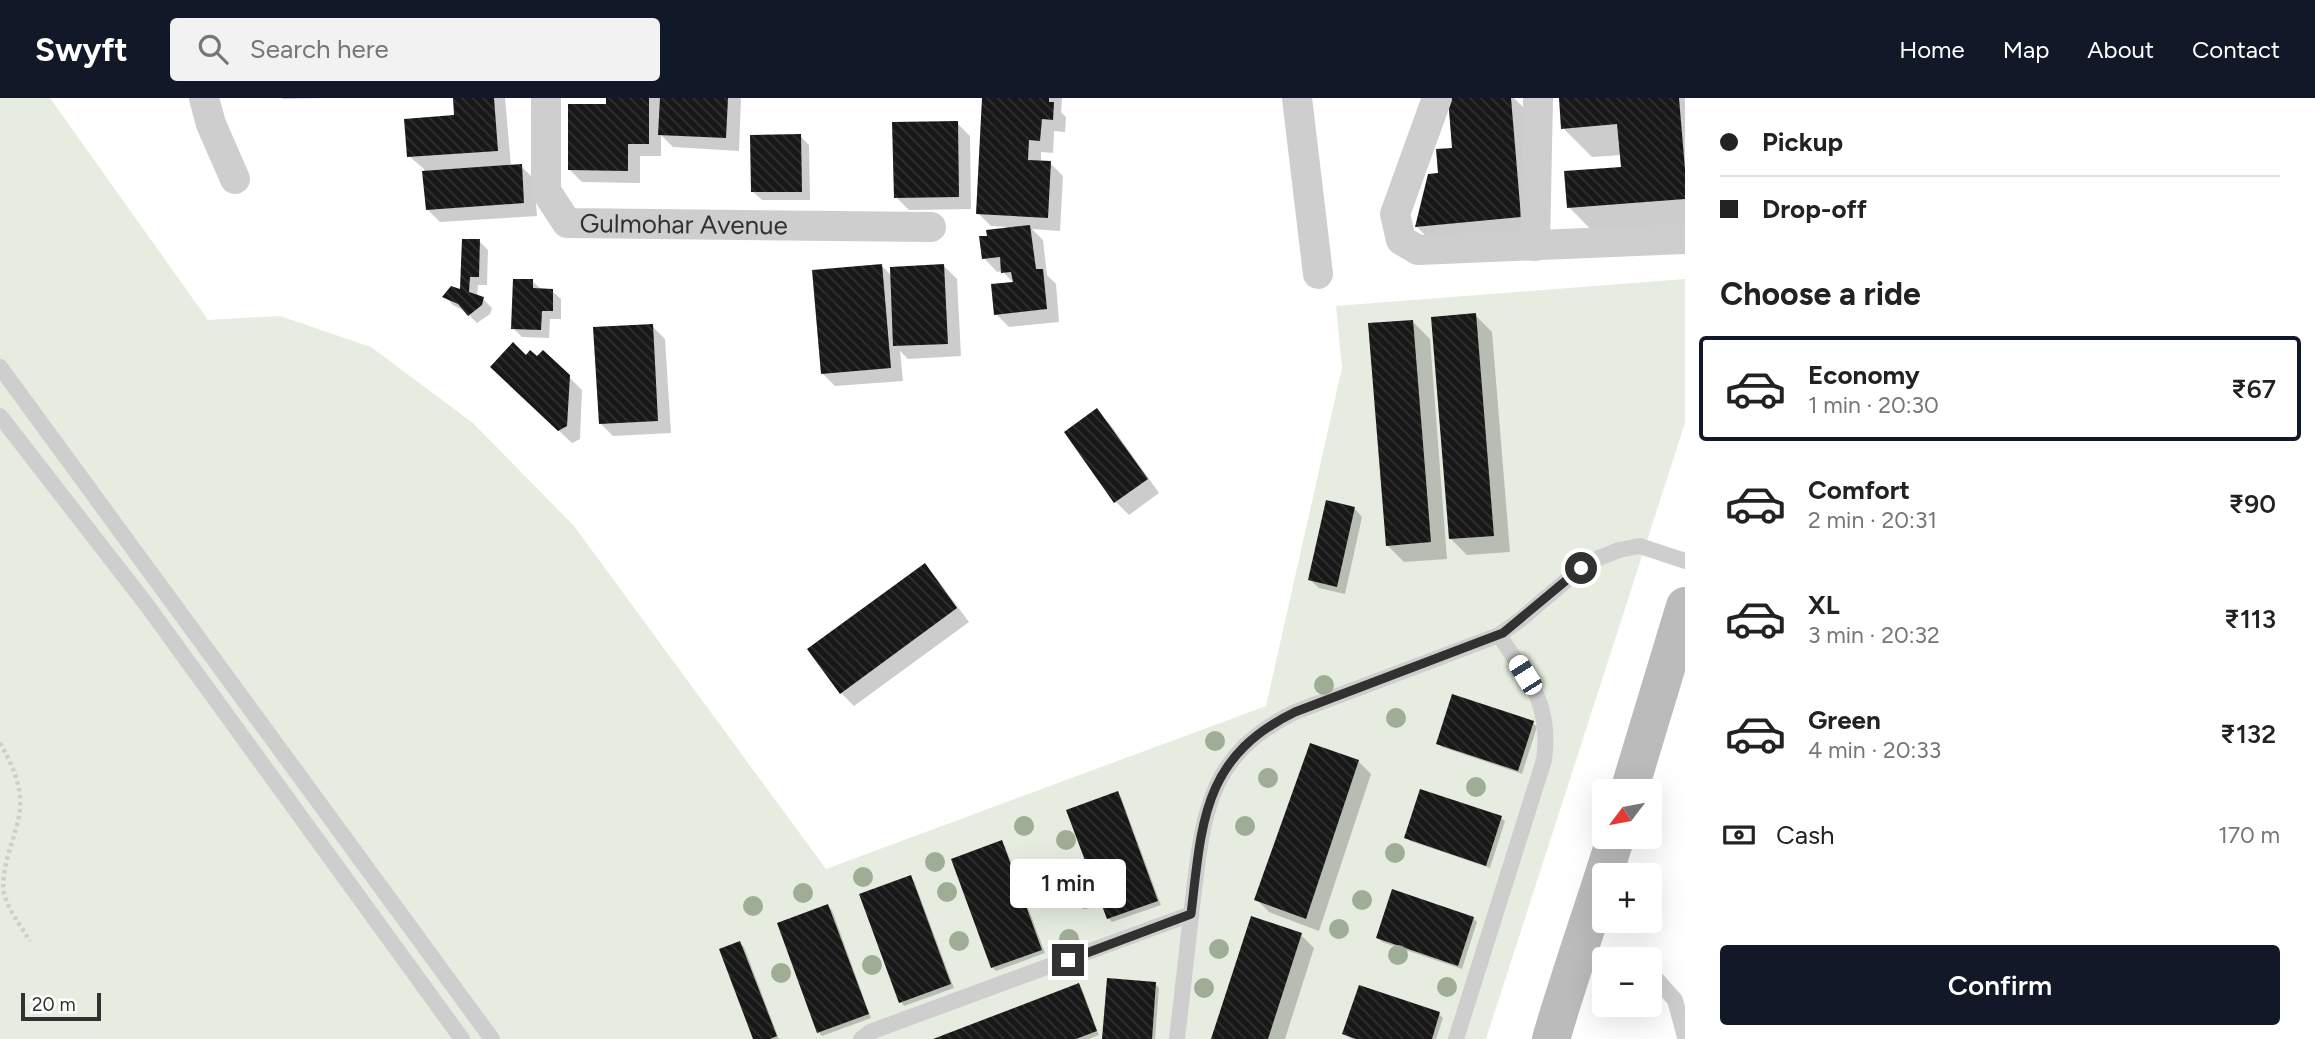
<!DOCTYPE html>
<html lang="en">
<head>
<meta charset="utf-8">
<style>
  body { margin:0; font-family:Figtree,sans-serif; background:#f2f2f2; color:#222; height:100vh; display:flex; flex-direction:column; font-size:26px; white-space:nowrap }
  * { box-sizing:border-box; margin:0 }
  p { font-size:23px; color:#767676 }
  .icon { flex:none; width:38px; height:38px; fill:none; stroke:currentColor; stroke-width:2; stroke-linecap:round; stroke-linejoin:round }
  .map { position:relative; flex:1; overflow:hidden }
  .drawer { display:flex; flex-direction:column; background:#fff; width:630px }
  .drawer>* { flex:none }
  .guide { display:grid; align-content:center; height:154px; padding:0 35px; background:#fff }
  .needle { width:46px; rotate:238deg }
  .tools { position:absolute; left:1592px; top:681px; display:grid; gap:14px }
  .tools a { display:grid; place-items:center; width:70px; height:70px; border-radius:7px; background:#fff; box-shadow:0 7px 28px #0002; font-size:35px }
  .scale { position:absolute; left:21px; bottom:18px; width:80px; box-sizing:border-box; padding-left:7px; border:4px solid #313131; border-top:0; font-size:19px; line-height:24px; white-space:nowrap; color:#313131; -webkit-text-stroke:5px #fff; paint-order:stroke }
  .end { position:absolute; width:32px; height:32px; margin:-16px; border:9px solid #313131; background:#fff; box-shadow:0 0 0 4px #fff }
  .from { border-radius:50% }
  .bubble { position:absolute; height:49px; border-radius:7px; background:#fff; box-shadow:0 7px 28px #0002; font-size:23px; font-weight:600; line-height:49px; text-align:center }
  .car { position:absolute; width:21px; height:42px; margin:-21px -10px; border-radius:9px; box-shadow:0 0 5px 2px #0007; background:linear-gradient(#fff 24%,#345 0 40%,#fff 0 76%,#345 0 86%,#fff 0) }
  .guide b { display:flex; align-items:center; gap:24px; height:66px; font-size:26px }
  .guide b+b { border-top:2px solid #e0e0e0 }
  .guide i { width:18px; height:18px; background:#222 }
  ul { padding:0; list-style:none }
  li { display:flex; align-items:center; gap:21px; height:105px; margin:0 14px 10px; padding:0 21px; border:4px solid transparent; border-radius:7px }
  li div { flex:1 }
  li b { display:block; font-size:26px }
  li em { font-style:normal; font-weight:600 }
  li.on { border-color:#111827 }
  li>.icon { width:63px; height:63px; stroke-width:1.5 }
  h2 { padding:0 35px; font-size:32px; line-height:84px }
  .pay { display:flex; align-items:center; gap:18px; height:77px; padding:0 35px; font-size:26px }
  .pay p { margin-inline-start:auto }
  .button { display:flex; gap:14px; margin-top:auto; padding:14px 35px }
  .button a { flex:1; height:80px; border-radius:7px; background:#111827; color:#fff; font-size:28px; font-weight:600; line-height:80px; text-align:center }
  header { display:flex; align-items:center; gap:42px; box-sizing:border-box; height:98px; padding:0 35px; background:#111827; color:#fff }
  header strong { font-size:33px }
  nav { display:flex; gap:38px; margin-inline-start:auto; font-size:24px }
  .search { width:490px; height:63px; background:#f2f2f2; display:flex; align-items:center; gap:18px; box-sizing:border-box; padding:0 24px; border-radius:7px; color:#767676; font-size:26px }
  main { display:flex; flex:1; min-height:0 }
  .map>svg:first-child { display:block }
</style>
</head>
<body>
<header>
<strong>Swyft</strong>
<div class="search"><svg class="icon" aria-label="search" viewBox="0 0 24 24"><circle cx="10" cy="10" r="6"/><path d="M15 15l6 6"/></svg>Search here</div>
<nav><a>Home</a><a>Map</a><a>About</a><a>Contact</a></nav>
</header>
<main>
<div class="map">
<svg width="1685" height="941" viewBox="0 0 1685 941">
  <defs>
    <pattern id="building-back-hatch" width="6" height="6" patternUnits="userSpaceOnUse" patternTransform="scale(1.75)"><rect width="6" height="6" fill="#181818"/><path d="M-1 5l2 2M0 0l6 6M5-1l2 2" fill="none" stroke="#313131"/></pattern>
  </defs>
  <rect width="100%" height="100%" fill="#fff"/>
  <!-- green -->
  <path fill="#e6ede0" d="M0,0h50l158,222 72,-4 91,31 102,76 101,103 252,343 440,-163 76,-338 -6,-62 349,-27v144l-199,616h-1486z"/>
  <!-- shadow -->
  <path fill="#0003" d="M282,0h44l-43,1z
    M455,0h50l6,68h10l13,13 3,37 -97,6 -13,-13 -3,-40 -15,-13 47,-40z
    M608,0h133l-2,53 -66,-4 -12,-12v21h-21v27l-58,-1 -13,-13 39,-63z
    M984,0h78l-1,14 5,5 -1,15 -11,-1 -1,22 -12,-1v10l9,1 13,13 -3,55 -28,-2 11,11 4,35 9,9 3,38 -50,5 -13,-13 18,-31 -12,-12 -5,1 -13,-14 23,-29v-2l-16,-1 -13,-13z
    M1450,0h64l25,25 10,123 -103,10 -29,-29 13,-51 10,-1 14,-26z
    M1560,0h125v132l-87,7 -29,-30 54,-39 -1,-13 -30,2 -29,-29z
    M957,25l13,13 1,73 -62,1 -13,-13z
    M800,38l9,9 1,55h-48l-9,-8z
    M479,143l9,9 -1,35h-9l-1,12 6,2 9,9 -2,6 -13,9 -11,-11 -13,-7 -8,-8 17,-6z
    M882,168l10,10 52,-10 13,13 4,77 -53,3 -8,-8 3,30 -68,5 -13,-13z
    M532,183l9,8 11,2 9,8v20h-11l-1,19 -27,-1 -9,-9z
    M1475,217l17,17 18,220 -43,3 -17,-17z
    M1413,224l17,17 17,220 -43,3 -17,-17z
    M652,228l13,13 6,94 -58,3 -13,-13z
    M526,259l43,20 13,13 -2,49 -8,4 -67,-63z
    M1097,313l13,13 49,69 -30,22 -13,-13 -50,-69z
    M1354,410l8,9 -17,77 -26,-6 -9,-8z
    M924,468l13,13 32,43 -115,84 -13,-13z
    M1533,625l4,4 -15,47 -80,-27 -4,-4z
    M1358,663l13,13 -52,157 -50,-19 -13,-13z
    M1117,695l4,4 40,108 -49,17 -4,-4z
    M1501,720l4,3 -15,47 -80,-27 -4,-4z
    M1001,744l4,4 40,107 -49,18 -4,-4z
    M910,779l4,4 40,107 -50,18 -3,-4z
    M828,808l4,4 39,108 -49,18 -4,-4z
    M1473,820l4,4 -15,47 -80,-27 -4,-4z
    M1301,837l13,13 -29,91h-72z
    M740,845l4,4 35,92h-24z
    M1155,886l4,4 -4,51h-51z
    M1078,887l4,4 17,46 -10,4h-151z
    M1439,916l4,4 -7,21h-84l-8,-5z"/>
  <!-- building -->
  <path fill="url(#building-back-hatch)" d="M453,0h41l4,53 -91,6 -3,-38 50,-4z
    M606,0h43v46h-21v27l-60,-1v-66h38z
    M660,0h68l-2,40 -68,-3z
    M982,0h67v4h5l-1,18 -11,-1 -2,22 -11,-1 -1,20 23,1 -3,57 -72,-4z
    M1448,0h63l10,119 -106,10 13,-53 10,-1 -2,-24 16,-1z
    M1559,0h120l6,71v30l-118,9 -3,-37 57,-4 -4,-43 -56,5z
    M958,23l1,76 -65,1 -2,-76z
    M801,36l1,58h-51l-1,-57z
    M522,66l2,39 -98,7 -4,-39z
    M1030,127l6,44h7l4,40 -53,6 -3,-31 22,-2 -2,-10 -10,1 -1,-16 -18,2 -3,-23h8l-1,-6z
    M462,141h18l-1,38h-9l-1,15 15,5 -2,8 -14,11 -10,-12 -16,-7 9,-11 9,3z
    M882,166l9,104 -70,6 -9,-104z
    M944,166l4,80 -55,2 -3,-79z
    M513,181h20v9l20,1v22h-11l-1,19 -30,-1z
    M1476,215l18,223 -45,3 -18,-222z
    M1413,222l18,222 -45,4 -18,-223z
    M653,226l5,97 -59,3 -6,-97z
    M513,244l13,13 4,-5 7,6 6,-6 27,25 -3,51 -9,5 -68,-64z
    M1097,310l51,71 -34,24 -50,-71z
    M1326,402l29,7 -18,80 -29,-7z
    M925,465l32,45 -117,86 -33,-45z
    M1452,596l82,27 -16,50 -82,-27z
    M1310,645l49,17 -53,159 -52,-19z
    M1420,691l82,27 -16,50 -82,-28z
    M1118,693l40,110 -51,18 -41,-109z
    M1002,742l40,110 -51,18 -40,-109z
    M911,777l40,109 -52,19 -40,-109z
    M1392,791l82,28 -16,49 -82,-28z
    M828,806l41,110 -52,19 -40,-110z
    M1251,818l51,17 -34,106h-57z
    M740,843l37,95 -7,3h-17l-34,-90z
    M1107,880l49,4 -4,57h-50z
    M1079,885l18,48 -21,8h-143z
    M1359,887l81,27 -8,27h-76l-14,-5z"/>
  <g fill="none" stroke-linecap="round" stroke-linejoin="round">
    <!-- path -->
    <path stroke="#cecece" stroke-width="4.5" stroke-dasharray="3.5 3.5" stroke-linecap="butt" d="M0,645c11,20 22,41 20,66 -3,28 -20,55 -16,85 5,17 17,32 26,47"/>
    <!-- service -->
    <path stroke="#cecece" stroke-width="16" d="M0,269l492,672
      M0,318l146,188 316,435
      M1576,866h29
      M1650,874l25,28 10,37
      M861,941l9,-7 321,-118
      M1177,941c5,-44 10,-88 15,-132 11,-90 13,-151 103,-195l204,-77 21,-15 61,-52 13,-8 25,-10 21,-4 45,15
      M1456,941l88,-279c8,-57 -16,-80 -45,-125"/>
    <!-- minor -->
    <g stroke="#cecece" stroke-width="30">
      <path d="M204,0l7,26 24,55"/>
      <path id="s1" d="M546,0v93l21,32 364,4"/>
      <path d="M1297,0l21,176"/>
      <path d="M1437,0l-42,116 6,26 17,10 267,-11"/>
      <path d="M1535,148l3,-148"/>
    </g>
    <!-- secondary -->
    <path stroke="#bbb" stroke-width="38" d="M1629,693l56,-185
      M1551,941c20,-68 44,-135 65,-203"/>
  </g>
  <!-- trees -->
  <g fill="#9fad96">
    <circle cx="1324" cy="587" r="10"/>
    <circle cx="1396" cy="620" r="10"/>
    <circle cx="1215" cy="643" r="10"/>
    <circle cx="1268" cy="680" r="10"/>
    <circle cx="1476" cy="689" r="10"/>
    <circle cx="1024" cy="728" r="10"/>
    <circle cx="1245" cy="728" r="10"/>
    <circle cx="1066" cy="742" r="10"/>
    <circle cx="1395" cy="755" r="10"/>
    <circle cx="935" cy="764" r="10"/>
    <circle cx="1035" cy="777" r="10"/>
    <circle cx="863" cy="779" r="10"/>
    <circle cx="947" cy="794" r="10"/>
    <circle cx="803" cy="795" r="10"/>
    <circle cx="1085" cy="801" r="10"/>
    <circle cx="1362" cy="802" r="10"/>
    <circle cx="753" cy="808" r="10"/>
    <circle cx="1339" cy="831" r="10"/>
    <circle cx="1069" cy="841" r="10"/>
    <circle cx="959" cy="843" r="10"/>
    <circle cx="1219" cy="851" r="10"/>
    <circle cx="1398" cy="857" r="10"/>
    <circle cx="872" cy="867" r="10"/>
    <circle cx="781" cy="875" r="10"/>
    <circle cx="1447" cy="889" r="10"/>
    <circle cx="1204" cy="890" r="10"/>
  </g>
  <g fill="none" stroke-linecap="round" stroke-linejoin="round">
    <!-- route -->
    <path stroke="#313131" stroke-width="9" d="M1068,862l123,-46c11,-91 11,-157 104,-202l208,-79 78,-65"/>
  </g>
  <g text-anchor="middle" stroke-width="7" stroke-linejoin="round" paint-order="stroke">
    <!-- street labels -->
    <g font-size="26" fill="#313131" stroke="#fff">
      <text dy="9" stroke="none"><textPath href="#s1" startOffset="248">Gulmohar Avenue</textPath></text>
    </g>
  </g>
</svg>
<div class="tools">
<a><svg class="needle" viewBox="-14 -14 28 28"><path d="M0-13l5 13h-10z" fill="#e53935"/><path d="M0 13l5-13h-10z" fill="#767676"/></svg></a>
<a>+</a>
<a>−</a>
</div>
<div class="scale">20 m</div>
<i class="end from" style="left:1581px;top:470px"></i>
<i class="end" style="left:1068px;top:862px"></i>
<div class="bubble" style="left:1010px;top:761px;width:116px">1 min</div>
<i class="car" style="left:1525px;top:577px;rotate:328deg"></i>
</div>
<section class="drawer">
<div class="guide">
<b><i class="from"></i>Pickup</b>
<b><i></i>Drop-off</b>
</div>
<h2>Choose a ride</h2>
<ul>
<li class="on"><svg class="icon" aria-label="car" viewBox="0 0 24 24"><path d="M5 17H2v-5l4-1 3-4h7l3 4 3 1v5h-3M9 17h6M6 11h13"/><circle cx="7" cy="17" r="2"/><circle cx="17" cy="17" r="2"/></svg><div><b>Economy</b><p>1 min · 20:30</p></div><em>₹67</em></li>
<li><svg class="icon" aria-label="car" viewBox="0 0 24 24"><path d="M5 17H2v-5l4-1 3-4h7l3 4 3 1v5h-3M9 17h6M6 11h13"/><circle cx="7" cy="17" r="2"/><circle cx="17" cy="17" r="2"/></svg><div><b>Comfort</b><p>2 min · 20:31</p></div><em>₹90</em></li>
<li><svg class="icon" aria-label="car" viewBox="0 0 24 24"><path d="M5 17H2v-5l4-1 3-4h7l3 4 3 1v5h-3M9 17h6M6 11h13"/><circle cx="7" cy="17" r="2"/><circle cx="17" cy="17" r="2"/></svg><div><b>XL</b><p>3 min · 20:32</p></div><em>₹113</em></li>
<li><svg class="icon" aria-label="car" viewBox="0 0 24 24"><path d="M5 17H2v-5l4-1 3-4h7l3 4 3 1v5h-3M9 17h6M6 11h13"/><circle cx="7" cy="17" r="2"/><circle cx="17" cy="17" r="2"/></svg><div><b>Green</b><p>4 min · 20:33</p></div><em>₹132</em></li>
</ul>
<div class="pay"><svg class="icon" aria-label="cash" viewBox="0 0 24 24"><path d="M3 7h18v10H3z"/><circle cx="12" cy="12" r="2"/></svg>Cash<p>170 m</p></div>
<div class="button"><a>Confirm</a></div>
</section>
</main>
</body>
</html>
